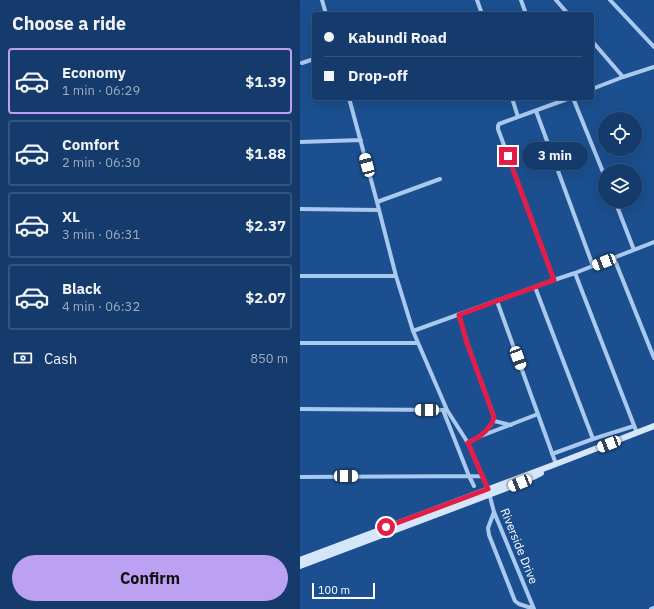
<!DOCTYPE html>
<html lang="en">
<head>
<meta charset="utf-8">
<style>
  body { margin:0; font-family:"IBM Plex Sans",sans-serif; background:#1d4271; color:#f1f3f6; height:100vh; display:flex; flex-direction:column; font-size:15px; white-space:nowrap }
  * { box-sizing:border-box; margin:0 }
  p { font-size:13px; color:#9dadc1 }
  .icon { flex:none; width:22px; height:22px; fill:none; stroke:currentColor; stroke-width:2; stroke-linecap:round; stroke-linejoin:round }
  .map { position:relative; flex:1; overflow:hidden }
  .panel { display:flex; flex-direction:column; background:#143b6b; width:300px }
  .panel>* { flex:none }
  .top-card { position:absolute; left:12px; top:12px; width:282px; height:88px; border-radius:4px; box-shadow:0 4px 16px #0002,0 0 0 1px #33557e; display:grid; align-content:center; height:88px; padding:0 12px; background:#143b6b }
  .tools { position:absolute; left:298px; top:112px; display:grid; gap:8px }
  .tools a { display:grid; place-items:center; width:44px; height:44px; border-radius:50%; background:#143b6b; box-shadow:0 4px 16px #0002,0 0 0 1px #33557e; font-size:20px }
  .scale { position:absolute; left:12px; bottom:10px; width:63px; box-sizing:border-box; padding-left:4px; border:2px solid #fff; border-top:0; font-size:11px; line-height:14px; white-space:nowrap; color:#fff; -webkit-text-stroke:3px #1b4f8f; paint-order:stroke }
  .end { position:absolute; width:18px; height:18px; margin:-9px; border:5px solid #e11d48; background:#fff; box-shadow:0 0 0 2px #fff }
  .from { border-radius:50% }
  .bubble { position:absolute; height:28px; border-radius:14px; background:#143b6b; box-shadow:0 4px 16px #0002,0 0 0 1px #33557e; font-size:13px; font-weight:700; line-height:28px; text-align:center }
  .car { position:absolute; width:12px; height:24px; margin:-12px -6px; border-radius:5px; box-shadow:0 0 3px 1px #0007; background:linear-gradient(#fff 24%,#345 0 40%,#fff 0 76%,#345 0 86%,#fff 0) }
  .top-card b { display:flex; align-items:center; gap:14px; height:38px; font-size:15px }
  .top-card b+b { border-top:1px solid #33557e }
  .top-card i { width:10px; height:10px; background:#f1f3f6 }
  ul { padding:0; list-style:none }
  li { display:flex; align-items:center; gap:12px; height:66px; margin:0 8px 6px; padding:0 4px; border:2px solid #33557e; border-radius:4px }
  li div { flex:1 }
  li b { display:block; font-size:15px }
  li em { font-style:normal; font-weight:700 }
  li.active { border-color:#bca0f2 }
  li>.icon { width:36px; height:36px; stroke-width:1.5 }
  h2 { padding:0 12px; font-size:18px; line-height:48px }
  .pay { display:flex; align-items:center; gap:10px; height:44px; padding:0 12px; font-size:15px }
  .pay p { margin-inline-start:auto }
  .primary-button { display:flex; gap:8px; margin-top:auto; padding:8px 12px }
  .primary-button a { flex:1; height:46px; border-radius:24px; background:#bca0f2; color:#111; font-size:16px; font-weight:700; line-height:46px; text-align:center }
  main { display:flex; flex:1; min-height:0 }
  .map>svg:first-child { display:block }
</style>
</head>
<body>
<main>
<section class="panel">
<h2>Choose a ride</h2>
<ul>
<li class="active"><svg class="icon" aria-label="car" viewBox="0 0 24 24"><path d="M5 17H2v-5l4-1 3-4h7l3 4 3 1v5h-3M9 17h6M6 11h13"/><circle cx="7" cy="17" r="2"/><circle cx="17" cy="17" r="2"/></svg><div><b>Economy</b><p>1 min · 06:29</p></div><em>$1.39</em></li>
<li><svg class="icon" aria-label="car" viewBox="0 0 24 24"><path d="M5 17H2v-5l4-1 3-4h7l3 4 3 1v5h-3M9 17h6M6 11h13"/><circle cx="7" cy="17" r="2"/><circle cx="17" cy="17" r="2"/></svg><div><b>Comfort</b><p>2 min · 06:30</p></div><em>$1.88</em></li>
<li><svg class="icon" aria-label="car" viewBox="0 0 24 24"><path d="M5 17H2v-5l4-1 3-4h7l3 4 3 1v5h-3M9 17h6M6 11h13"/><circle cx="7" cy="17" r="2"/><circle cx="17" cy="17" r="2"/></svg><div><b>XL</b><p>3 min · 06:31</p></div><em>$2.37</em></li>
<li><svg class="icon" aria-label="car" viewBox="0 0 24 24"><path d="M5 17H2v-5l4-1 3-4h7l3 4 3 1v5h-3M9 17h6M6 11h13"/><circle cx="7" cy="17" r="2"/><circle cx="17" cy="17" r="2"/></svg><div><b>Black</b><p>4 min · 06:32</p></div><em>$2.07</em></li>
</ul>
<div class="pay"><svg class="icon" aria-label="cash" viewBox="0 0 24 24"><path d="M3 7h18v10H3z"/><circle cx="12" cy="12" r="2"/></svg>Cash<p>850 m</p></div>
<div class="primary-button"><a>Confirm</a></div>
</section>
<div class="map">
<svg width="354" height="609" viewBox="0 0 354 609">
  <rect width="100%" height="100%" fill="#1b4f8f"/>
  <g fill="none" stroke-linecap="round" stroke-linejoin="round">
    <!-- street -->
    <path stroke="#a9c9ee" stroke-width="4" d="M22,0l4,14
      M177,0l5,14
      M221,0l5,14
      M256,0l12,14
      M310,0l44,47
      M292,41l31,36
      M2,63l12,-4
      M292,89l31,-12 31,-10
      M49,98l28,104 19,74 17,55 34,79 21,33 20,46 6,23 40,97
      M212,98l6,19
      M273,98l32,79
      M236,111l57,155
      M0,142l61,-2
      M315,201l19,49
      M77,202l63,-23
      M0,209l79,1
      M314,258l40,100
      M275,273l62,160
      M0,276h96
      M254,280l-56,-151v-3l1,-2 71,-26
      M235,287l58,152
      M197,301l59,163
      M159,315l8,28 27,74c-1,7 -9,15 -14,19 -4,3 -8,4 -12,7
      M113,331l141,-51 21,-7 79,-31
      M0,343h118
      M0,409l147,1
      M143,410l26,66 5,10
      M194,421l17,4
      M181,436l57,-22
      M252,454l41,-15 41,-13
      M0,477l182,-1
      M194,512l-6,16 1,7 26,66 4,3 15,5
      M351,609l3,-1"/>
    <!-- secondary -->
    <path stroke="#d6e6fa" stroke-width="6" d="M0,560l256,-96 98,-38
      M0,566l207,-78 26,-11 8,-4"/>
  </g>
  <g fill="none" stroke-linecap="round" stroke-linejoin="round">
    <!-- route -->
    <path stroke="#e11d48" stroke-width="5" d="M86,527l102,-38 -20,-46c4,-3 8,-4 12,-7 5,-4 13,-12 14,-19l-27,-74 -8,-28 95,-35 -46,-124"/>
  </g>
  <g text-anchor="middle" stroke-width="3" stroke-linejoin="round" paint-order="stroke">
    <!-- street labels -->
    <g font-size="12" fill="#fff" stroke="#1b4f8f">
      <text transform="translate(219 546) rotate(68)" y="4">Riverside Drive</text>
    </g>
  </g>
</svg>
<div class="tools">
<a><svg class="icon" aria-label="locate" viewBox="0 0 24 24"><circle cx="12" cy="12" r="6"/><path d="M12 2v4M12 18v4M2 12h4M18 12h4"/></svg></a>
<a><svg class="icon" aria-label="layers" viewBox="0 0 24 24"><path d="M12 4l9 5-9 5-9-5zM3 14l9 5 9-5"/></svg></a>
</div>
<div class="scale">100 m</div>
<i class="end from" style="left:86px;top:527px"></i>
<i class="end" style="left:208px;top:156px"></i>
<div class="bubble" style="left:222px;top:142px;width:66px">3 min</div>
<i class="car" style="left:67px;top:165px;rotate:345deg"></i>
<i class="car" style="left:304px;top:262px;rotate:249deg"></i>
<i class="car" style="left:218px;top:358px;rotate:160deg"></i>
<i class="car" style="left:127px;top:410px;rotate:270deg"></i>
<i class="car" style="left:309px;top:444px;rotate:249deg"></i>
<i class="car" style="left:46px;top:476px;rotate:90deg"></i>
<i class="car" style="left:220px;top:483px;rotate:248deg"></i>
<div class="top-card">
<b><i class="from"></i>Kabundi Road</b>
<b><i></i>Drop-off</b>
</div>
</div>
</main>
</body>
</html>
